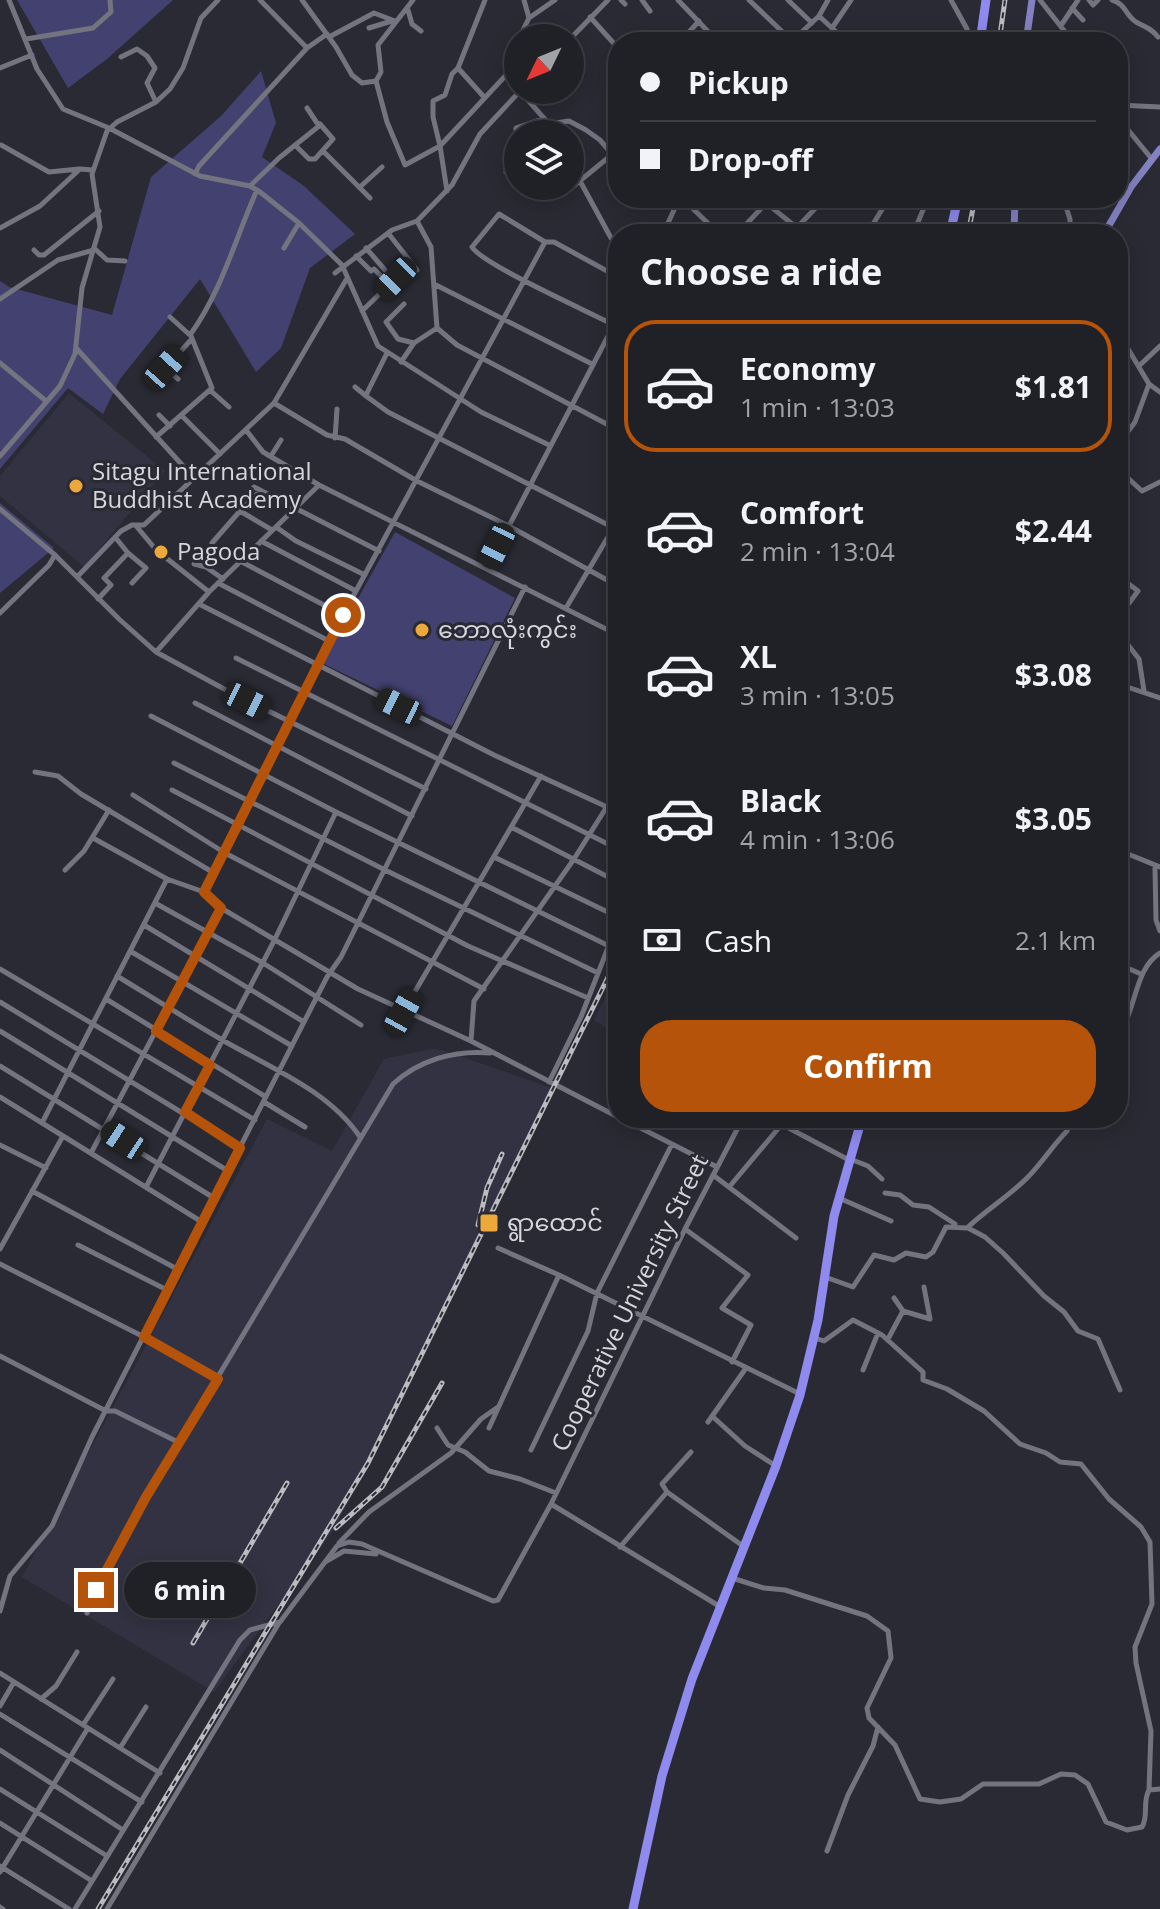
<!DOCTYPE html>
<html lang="en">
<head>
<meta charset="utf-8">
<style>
  body { margin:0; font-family:"Open Sans","Noto Sans Myanmar",sans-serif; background:#2d2d33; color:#f1f3f6; height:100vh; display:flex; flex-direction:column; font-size:30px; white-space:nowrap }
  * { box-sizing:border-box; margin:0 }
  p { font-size:26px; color:#a2a3a7 }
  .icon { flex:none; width:44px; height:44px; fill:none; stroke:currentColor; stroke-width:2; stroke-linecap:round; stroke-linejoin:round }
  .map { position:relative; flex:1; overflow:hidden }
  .drawer { position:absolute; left:608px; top:224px; width:520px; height:904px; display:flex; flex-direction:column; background:#202027; border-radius:32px; box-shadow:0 4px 20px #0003,0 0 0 2px #3d3e44 }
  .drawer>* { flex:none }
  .hud { position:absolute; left:608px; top:32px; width:520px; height:176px; border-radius:32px; box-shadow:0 4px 20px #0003,0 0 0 2px #3d3e44; display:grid; align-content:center; height:176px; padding:0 32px; background:#202027 }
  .needle { width:52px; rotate:227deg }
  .fabs { position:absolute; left:504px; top:24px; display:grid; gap:16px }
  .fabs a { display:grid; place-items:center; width:80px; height:80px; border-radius:50%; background:#202027; box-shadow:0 4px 20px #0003,0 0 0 2px #3d3e44; font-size:40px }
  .end { position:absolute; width:36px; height:36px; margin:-18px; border:10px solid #b45309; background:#fff; box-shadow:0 0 0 4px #fff }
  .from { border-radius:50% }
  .bubble { position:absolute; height:56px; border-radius:28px; background:#202027; box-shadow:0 4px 20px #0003,0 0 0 2px #3d3e44; font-size:26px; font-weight:700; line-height:56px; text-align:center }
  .car { position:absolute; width:24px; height:48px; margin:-24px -12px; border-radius:10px; box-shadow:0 0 6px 2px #0007; background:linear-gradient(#222 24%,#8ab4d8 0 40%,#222 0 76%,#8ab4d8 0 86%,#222 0) }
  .hud b { display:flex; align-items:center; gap:28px; height:76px; font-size:30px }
  .hud b+b { border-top:2px solid #3d3e44 }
  .hud i { width:20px; height:20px; background:#f1f3f6 }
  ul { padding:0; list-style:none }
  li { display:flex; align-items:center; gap:24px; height:132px; margin:0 16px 12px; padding:0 16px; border:4px solid transparent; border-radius:32px }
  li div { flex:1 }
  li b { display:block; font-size:30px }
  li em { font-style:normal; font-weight:700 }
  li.current { border-color:#b45309 }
  li>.icon { width:72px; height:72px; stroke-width:1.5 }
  h2 { padding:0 32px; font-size:36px; line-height:96px }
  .pay { display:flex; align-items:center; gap:20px; height:88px; padding:0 32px; font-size:30px }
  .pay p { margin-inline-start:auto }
  .button { display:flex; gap:16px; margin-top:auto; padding:16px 32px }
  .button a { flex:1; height:92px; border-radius:32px; background:#b45309; color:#fff; font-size:32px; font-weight:700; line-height:92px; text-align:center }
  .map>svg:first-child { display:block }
</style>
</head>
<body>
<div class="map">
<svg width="1160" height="1909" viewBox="0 0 1160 1909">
  <rect width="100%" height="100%" fill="#2a2a34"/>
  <!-- built -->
  <path fill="#323242" d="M69,393l96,78 -81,96 -84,-71v-20z
    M618,972v68l-4,-7 -20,-13z
    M431,1049l11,1 110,38 -217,440 -121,164 -192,-115 245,-458 65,32 52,-92z"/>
  <!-- green -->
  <path fill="#434170" d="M17,0h156l-66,59 -39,29z
    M261,71l15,52 -14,34 42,29 51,48 -45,34 -29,80 -25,24 -56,-93 -80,100 -17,35 -35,-26 -68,81v-188l9,6 103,28 39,-138 70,-61z
    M0,503l54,45 -54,45z
    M395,532l120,66 -63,128 -130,-63z"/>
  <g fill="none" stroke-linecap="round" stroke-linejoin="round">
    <!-- minor -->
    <path stroke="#737480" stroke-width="5" d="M9,0l28,69 26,40 46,19 91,48 50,10 10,6 39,31 43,42 36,81 103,66 68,33
      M260,0l47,48 20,-14
      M302,0l34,47 16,28 10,8 14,-2
      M413,0l-35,45 3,27 -5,9 11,41 18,43 35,-19 -7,-29v-16l12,-6 7,-21 6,-6
      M621,0l4,4
      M642,0l8,11
      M678,0l40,42
      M749,0l43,41
      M788,0l24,23
      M951,0l16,29 2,13
      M1040,0l33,42
      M1089,0l4,5 5,-5
      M1112,0c14,4 13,15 24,22 9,5 15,6 22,15
      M1072,8l11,12
      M408,10l4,14 9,7
      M819,16l28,26
      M590,17l28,31
      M529,18l26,-18
      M1062,24l16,-24
      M369,28l23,-7
      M832,28l19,-28
      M329,37l45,-24 21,8
      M519,38l10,-20 -5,-18
      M26,39l67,-11 18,-16 -1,-12
      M570,39l38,-39
      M792,41l27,-25 9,-16
      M680,42l19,-21
      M121,57l16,-8 10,7 8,12 -8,15 9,19
      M0,68l32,-13
      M521,90l-41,44 -28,51 -35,36 14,26 6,81 20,17 161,85
      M520,91l29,33 20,-3 17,9 14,10 18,21
      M484,97l-26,-29 27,-68
      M1118,105l42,2
      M1129,131l22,27
      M1,145l48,27 30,-3
      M295,145l14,14h6l18,-20 -13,-15
      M323,151l47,47
      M506,172l10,-22v-22l26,-9
      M195,174l4,-8 108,-118
      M580,181l31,57
      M250,186l29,-28 40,-32 -12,-18
      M360,187l22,-20
      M447,191l-7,-45 68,-73 10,-32
      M559,192l6,1 44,-36h4
      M675,198l9,2 35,34
      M760,198l36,29
      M808,198l10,6
      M1063,198l7,21v15
      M750,223l13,11
      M0,228l40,-22 40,-37 13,1
      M388,233l29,37
      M663,234l16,-35
      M737,234l34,-36
      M791,234l34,-36
      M867,234l22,-36
      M913,234l15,-36
      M545,242l-46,-28 -27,33c11,18 120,66 146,80
      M284,248l15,-25
      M366,248l19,22
      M95,249l12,11 18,1
      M34,250l5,5h5l55,-44
      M356,256l15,15 3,-2 6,6
      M335,273l57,-43 25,-9
      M436,285l156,79
      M0,299l58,-39 36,-10
      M404,304l-18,18 12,17 16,4 23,-15
      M362,311l34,-33
      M1118,332l31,52 11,8
      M190,335c32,-44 45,-96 67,-145
      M77,349l117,129
      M387,353l-20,40 -1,3 22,16 230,118
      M401,362l13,-19
      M0,363l46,38
      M1140,365l20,-19
      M165,368l13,11
      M160,374l30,-33
      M355,387l11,9
      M211,391l18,16
      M274,403l53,32 18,4 72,42 90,44 111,61
      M159,415l11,11
      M182,416l38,38
      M246,430l17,22 56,33 299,150
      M156,437l56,-49 -21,-52 -21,-19
      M335,438l2,-29
      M1118,445l17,-23 14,-38
      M0,456l60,-70 15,-32 7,-66 18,-61 -8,-53 15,-43 10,-9 39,-20 14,-13 13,-21 18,-50 17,-18
      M271,456l10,-16
      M1118,469l24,22 18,-9
      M254,487l125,64
      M0,509l55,46 64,64 37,33 70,38 200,99
      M240,511l20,-20
      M137,527l20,24
      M276,527l20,14 69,34
      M261,541l95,50
      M212,543l28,-32 32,19
      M128,553l18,15 -14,15
      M165,557l44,35
      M240,561l103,54
      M194,564l12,3 17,12
      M487,568l131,-251
      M1118,576l20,15 -20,27
      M77,577l44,-46 11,-6h12l130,-122 72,-123
      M218,583l111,58
      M98,599l13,-14 -7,-7 24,-25 -13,-16
      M199,604l295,151 124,57
      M566,608l52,-88
      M0,613l49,-48 6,-10
      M1118,632l21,27 5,32
      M156,652l53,-60 110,-107
      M236,658l382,191
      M1118,684l42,14
      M195,703l217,113
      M151,716l185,96 271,133
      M1118,759v3
      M174,763l211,107 213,103
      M35,772l23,4 23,18 133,79
      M172,790l296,156 120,52
      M133,795l92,58 259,136
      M511,827l107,55
      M93,838l74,41 37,13 17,16 137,81 113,52 147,76
      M1118,850l42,17
      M494,857l124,60
      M1155,868l1,52 4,11
      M65,870l19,-19 25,-41
      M204,892l139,-277 202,-373h9l64,35
      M155,903l108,60 98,62
      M144,925l160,97
      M130,951l162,95
      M1118,964l23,10
      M0,969l255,151
      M117,976c36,22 71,44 107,65 47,27 105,50 136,96
      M106,999l160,98
      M0,1002l240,146
      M403,1012l138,-236
      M0,1031l228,140
      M1118,1034c19,-24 16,-65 42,-81
      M471,1041l3,-40 100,-142 32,-51
      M0,1066l214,132
      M549,1082l32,-65 37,-95
      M0,1097l202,125
      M264,1102l41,25
      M621,1118l96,49
      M42,1123l125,-244
      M783,1125l66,35
      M0,1145l46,23
      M91,1153l130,-245
      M850,1159l18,7 14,13
      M713,1175l83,63
      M730,1186l57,-68
      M146,1187l129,-248 61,-127
      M32,1191l145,78
      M885,1193l15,2 13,10 16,2 26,17
      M839,1198l52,23
      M968,1228l17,9 18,16 41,43 20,16 14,19 20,8 22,51
      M685,1229l63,46 -26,33 29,17 -19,37
      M78,1245l89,45
      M498,1248l61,27 241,119
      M0,1249l63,-113
      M0,1264l144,73 74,42
      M825,1277l28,10 21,-32 20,5 12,-7 20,4 7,-5 13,-25 21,1c19,-18 42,-32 60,-50 15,-15 26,-33 40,-47l4,-13
      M903,1311l27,8 -6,-32
      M815,1338l9,3 29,-21 29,15 41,37v8l24,9 37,22 36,33 26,9 14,9 21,2 28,35 32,28 9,15 2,62 -17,43 1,16 15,68 -2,59
      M888,1339l15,-28 -9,-13
      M0,1356l106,55h9l65,32
      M863,1370l15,-37
      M712,1416l33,30 31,20
      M708,1422l38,-54
      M437,1428l11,17 17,7 24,19 31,8 36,14
      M489,1428l70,-153
      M531,1450l57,-119 9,-38 75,-149
      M691,1452l-29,32 5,8 76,54
      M551,1504l168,102
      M339,1543l30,-31 82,-59 30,-34 17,-12
      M620,1547l47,-55
      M325,1562l19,-11 32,3
      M732,1578l32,10 21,2 82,26 21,15 3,27 -24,50 2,10 26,27 25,54 20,3 21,-3 22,-15h56l22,-10 14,1 13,9 18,38 21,8 15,-3c7,-12 0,-24 7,-37l11,-1
      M0,1611l10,-35 42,-50 40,-89 235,-460 14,-20 184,-370
      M87,1613l16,-40 43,-76 247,-413c26,-24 61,-34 97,-31
      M0,1673l160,100
      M41,1699l15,-13 21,-34
      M0,1706l14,-24
      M0,1714l142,88
      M83,1725l30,-46
      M120,1748l26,-41
      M0,1750l123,80
      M0,1789l107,67
      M0,1823l92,58
      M827,1851l21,-56 25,-49 5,-19
      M0,1866l69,43
      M0,1872l88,-144
      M0,1907l3,2
      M75,1909l165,-269 10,-10 30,-8 57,-76 12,-4 13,2 131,57 5,-1 53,-96 134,-275 58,-111
      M107,1909l172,-286"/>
    <!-- major -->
    <path stroke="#8481c2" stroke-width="7" d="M1026,42l6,-42
      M1014,234l1,-36
      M1104,234l27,-47 29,-38"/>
    <!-- highway -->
    <path stroke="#8f8aee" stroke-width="9" d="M980,42l6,-42
      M950,234l8,-36
      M633,1909l29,-133 30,-97 84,-213 24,-71 18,-75 16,-104 28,-98"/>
    <defs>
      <path id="rail" d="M999,42l6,-42
        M968,234l7,-36
        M478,1225l9,-37 15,-34
        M336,1528l46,-41 60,-104
        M193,1643l94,-160
        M98,1909l270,-446 250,-506"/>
    </defs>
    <!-- rail casing -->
    <use href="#rail" stroke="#bbbcc2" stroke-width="5"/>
    <!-- rail -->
    <use href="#rail" stroke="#2a2a34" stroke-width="2" stroke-dasharray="6" stroke-linecap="butt"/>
  </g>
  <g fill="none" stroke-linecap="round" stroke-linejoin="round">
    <!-- route -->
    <path stroke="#b45309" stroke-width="10" d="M96,1590l50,-93 72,-118 -74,-42 96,-189 -55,-36 25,-47 -54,-34 65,-123 -17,-16 139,-277"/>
  </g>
  <!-- markers -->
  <g fill="#eda83b" stroke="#2a2a34" stroke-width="3">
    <circle cx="76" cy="486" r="8"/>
    <circle cx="161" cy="552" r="8"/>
    <circle cx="422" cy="630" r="8"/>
    <rect x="479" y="1213" width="20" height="20" rx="4"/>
  </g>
  <g text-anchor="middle" stroke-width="6" stroke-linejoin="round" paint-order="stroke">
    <!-- poi labels -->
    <g font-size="24" fill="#d6d7dd" stroke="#2a2a34" text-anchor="start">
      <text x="92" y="480">Sitagu International<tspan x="92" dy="28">Buddhist Academy</tspan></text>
      <text x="177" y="560">Pagoda</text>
      <text x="438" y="638">ဘောလုံးကွင်း</text>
      <text x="507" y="1231">ရွာထောင်</text>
    </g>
    <!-- street labels -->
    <g font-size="24" fill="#d6d7dd" stroke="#2a2a34">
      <text transform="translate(630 1303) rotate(-64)" y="8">Cooperative University Street</text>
    </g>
  </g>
</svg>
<div class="fabs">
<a><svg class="needle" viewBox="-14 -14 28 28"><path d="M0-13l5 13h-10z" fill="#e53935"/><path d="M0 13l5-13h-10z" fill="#a2a3a7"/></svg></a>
<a><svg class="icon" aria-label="layers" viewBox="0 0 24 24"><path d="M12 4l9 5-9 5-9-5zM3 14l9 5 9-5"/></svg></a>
</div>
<i class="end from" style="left:343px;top:615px"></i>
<i class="end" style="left:96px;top:1590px"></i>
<div class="bubble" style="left:124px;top:1562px;width:132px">6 min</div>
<i class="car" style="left:396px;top:278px;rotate:224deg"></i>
<i class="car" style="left:165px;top:368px;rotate:42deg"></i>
<i class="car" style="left:497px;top:546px;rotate:206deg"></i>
<i class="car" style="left:247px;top:701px;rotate:116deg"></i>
<i class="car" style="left:399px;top:706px;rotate:296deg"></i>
<i class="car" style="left:403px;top:1012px;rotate:29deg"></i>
<i class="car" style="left:123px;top:1140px;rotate:303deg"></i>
<div class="hud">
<b><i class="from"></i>Pickup</b>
<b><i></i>Drop-off</b>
</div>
<section class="drawer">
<h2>Choose a ride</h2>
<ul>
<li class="current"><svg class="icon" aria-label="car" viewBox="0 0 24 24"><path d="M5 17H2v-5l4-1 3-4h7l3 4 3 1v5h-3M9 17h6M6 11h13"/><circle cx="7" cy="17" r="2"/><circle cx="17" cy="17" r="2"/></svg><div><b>Economy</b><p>1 min · 13:03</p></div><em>$1.81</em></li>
<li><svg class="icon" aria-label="car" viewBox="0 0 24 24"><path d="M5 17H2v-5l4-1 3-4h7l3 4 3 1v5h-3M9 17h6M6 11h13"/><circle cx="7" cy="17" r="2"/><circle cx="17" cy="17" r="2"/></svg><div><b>Comfort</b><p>2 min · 13:04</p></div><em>$2.44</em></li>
<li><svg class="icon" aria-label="car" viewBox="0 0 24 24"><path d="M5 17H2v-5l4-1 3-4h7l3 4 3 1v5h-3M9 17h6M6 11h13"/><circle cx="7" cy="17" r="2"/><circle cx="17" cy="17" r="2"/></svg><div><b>XL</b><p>3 min · 13:05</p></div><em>$3.08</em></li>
<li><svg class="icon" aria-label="car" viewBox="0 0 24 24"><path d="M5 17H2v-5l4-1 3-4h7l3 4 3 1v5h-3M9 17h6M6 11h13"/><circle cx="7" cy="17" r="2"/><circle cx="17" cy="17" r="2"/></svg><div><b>Black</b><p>4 min · 13:06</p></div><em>$3.05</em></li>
</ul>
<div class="pay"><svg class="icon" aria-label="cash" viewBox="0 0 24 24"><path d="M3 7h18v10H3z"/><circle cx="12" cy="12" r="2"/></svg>Cash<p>2.1 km</p></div>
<div class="button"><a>Confirm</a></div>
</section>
</div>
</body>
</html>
